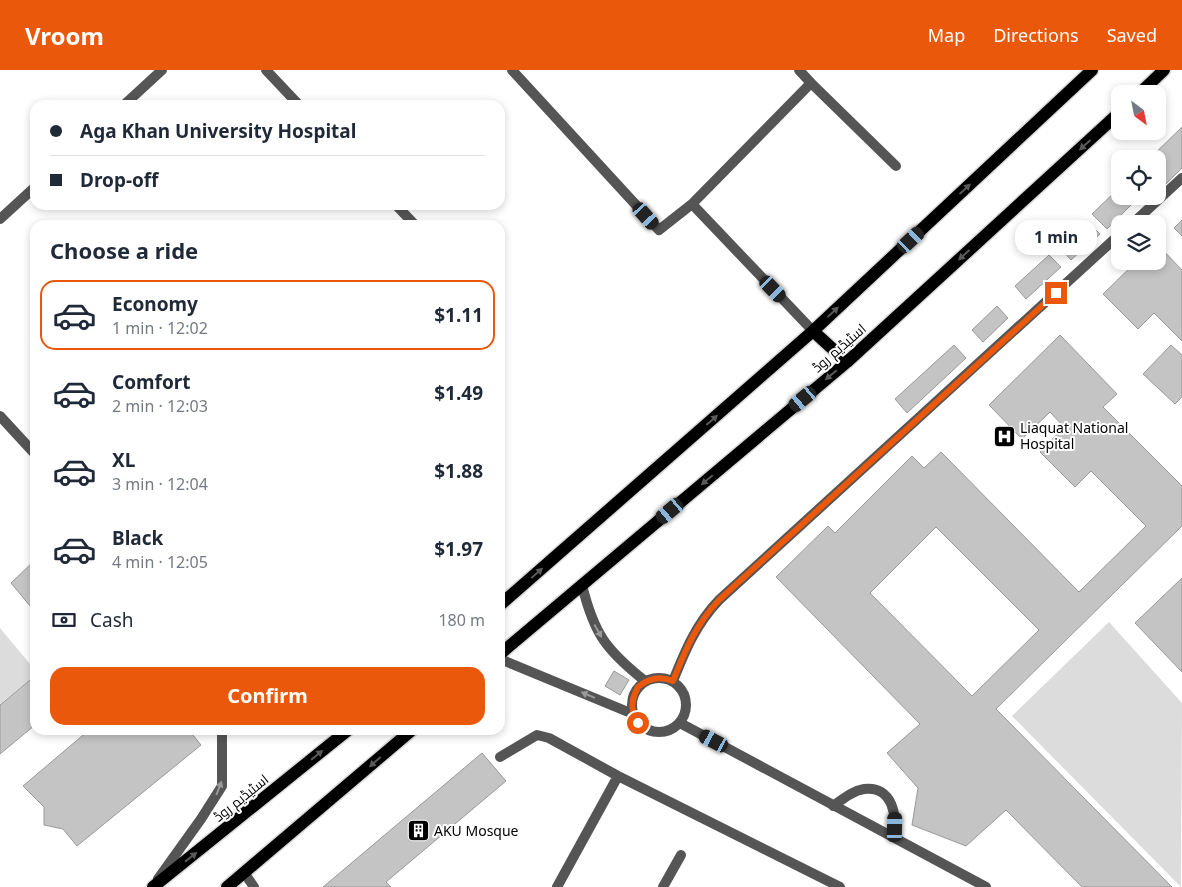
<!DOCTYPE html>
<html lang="en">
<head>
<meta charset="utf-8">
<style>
  body { margin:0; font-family:"Noto Sans",Cairo,sans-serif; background:#f2f2f3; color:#1f2937; height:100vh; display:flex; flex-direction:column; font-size:19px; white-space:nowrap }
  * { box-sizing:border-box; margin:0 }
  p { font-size:16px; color:#747a83 }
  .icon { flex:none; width:28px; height:28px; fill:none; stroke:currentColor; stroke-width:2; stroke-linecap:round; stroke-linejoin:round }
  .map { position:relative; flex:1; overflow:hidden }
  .side { position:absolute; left:30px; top:150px; width:475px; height:515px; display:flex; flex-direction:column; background:#fff; border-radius:15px; box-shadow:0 2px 8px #0003 }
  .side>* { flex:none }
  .hud { position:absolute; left:30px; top:30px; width:475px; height:110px; border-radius:15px; box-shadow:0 2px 8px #0003; display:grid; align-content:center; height:110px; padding:0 20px; background:#fff }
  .needle { width:32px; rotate:148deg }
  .buttons { position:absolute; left:1111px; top:15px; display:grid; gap:10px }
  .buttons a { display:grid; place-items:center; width:55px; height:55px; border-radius:10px; background:#fff; box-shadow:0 2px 8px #0003; font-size:25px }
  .end { position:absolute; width:22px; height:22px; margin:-11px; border:6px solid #ea580c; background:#fff; box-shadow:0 0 0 2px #fff }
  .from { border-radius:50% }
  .bubble { position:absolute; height:35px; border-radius:15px; background:#fff; box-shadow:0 2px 8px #0003; font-size:16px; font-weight:700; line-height:35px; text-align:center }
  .car { position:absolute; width:15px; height:30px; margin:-15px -8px; border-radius:6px; box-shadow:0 0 4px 1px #0007; background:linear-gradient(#222 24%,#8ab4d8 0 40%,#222 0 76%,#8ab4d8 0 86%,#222 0) }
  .hud b { display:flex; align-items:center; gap:18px; height:48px; font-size:19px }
  .hud b+b { border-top:1px solid #e0e1e3 }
  .hud i { width:12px; height:12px; background:#1f2937 }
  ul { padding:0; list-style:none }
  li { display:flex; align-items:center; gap:15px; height:70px; margin:0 10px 8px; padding:0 10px; border:2px solid transparent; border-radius:15px }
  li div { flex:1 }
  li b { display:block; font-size:19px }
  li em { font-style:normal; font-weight:700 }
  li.active { border-color:#ea580c }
  li>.icon { width:45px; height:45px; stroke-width:1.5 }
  h2 { padding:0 20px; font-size:22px; line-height:60px }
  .pay { display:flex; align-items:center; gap:12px; height:55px; padding:0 20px; font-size:19px }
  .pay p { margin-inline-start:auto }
  .primary-button { display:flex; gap:10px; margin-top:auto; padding:10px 20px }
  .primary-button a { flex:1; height:58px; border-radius:15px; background:#ea580c; color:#fff; font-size:20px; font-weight:700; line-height:58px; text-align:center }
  header { display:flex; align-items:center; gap:30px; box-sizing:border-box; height:70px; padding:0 25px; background:#ea580c; color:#fff }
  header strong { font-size:24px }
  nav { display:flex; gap:28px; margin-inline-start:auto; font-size:18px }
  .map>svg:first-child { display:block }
</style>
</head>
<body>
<header>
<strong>Vroom</strong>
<nav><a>Map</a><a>Directions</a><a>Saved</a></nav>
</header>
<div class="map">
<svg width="1182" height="817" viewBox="0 0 1182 817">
  <rect width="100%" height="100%" fill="#fff"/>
  <!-- green -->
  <path fill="#dcdcdc" d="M1109,552l73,81 -1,184 -169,-171z
    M0,558l35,42v6l-35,28z"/>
  <!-- building -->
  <path fill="#c4c4c4" stroke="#999" fill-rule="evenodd" d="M1182,57v41l-16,16 -7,-7 -1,2v-20h-9z
    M1120,117v9h20l-33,33 -15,-15z
    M1182,150v16l-8,-8z
    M1088,152l12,12 -29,26 -11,-12z
    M1158,175l24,25v71l-28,-28 -16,16 -35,-35 34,-33h21z
    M1049,185l12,12 -35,32 -11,-13z
    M997,236l11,12 -25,24 -11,-12z
    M1060,265l57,59 -14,13 79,79v40l-186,183 176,178h-90l-76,-77 -40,36 -54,-21 6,-37 -31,-35 33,-29 -144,-147 52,-51 7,7 77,-77 12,12 17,-16 138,140 67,-66 -55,-55 -16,16 -35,-35 24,-25 -14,-15 -28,27 -33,-34zM936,457l103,103 -67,66 -102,-103z
    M954,275l12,13 -59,55 -12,-14z
    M1171,275l11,10v42l-7,7 -32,-30z
    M35,490v52l-24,-29z
    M1182,508v94l-47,-49z
    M614,601l15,9 -9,15 -15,-9z
    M35,606v49l-35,29v-49z
    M89,660h100l12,15 -124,101 -14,-17 -19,-4v-18l-21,-21z
    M482,683l24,28 -120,101 5,5h-68z"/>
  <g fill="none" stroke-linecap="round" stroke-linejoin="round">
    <defs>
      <path id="primary" d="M1139,24l25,-24
        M813,261l34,31
        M500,535l313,-274 279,-261
        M500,584l347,-292 273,-250
        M153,817l195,-157
        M227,817l185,-157"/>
    </defs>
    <!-- primary casing -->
    <use href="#primary" stroke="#dbdbdb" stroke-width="15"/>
    <!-- service -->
    <path stroke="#555" stroke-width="10" d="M266,0l33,35
      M124,35l38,-35
      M396,135l19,20
      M0,149l35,-32
      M1132,154l50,-46
      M582,515c12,49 24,65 63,96
      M500,589l133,55
      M632 635a27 27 0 1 1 54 0a27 27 0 1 1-54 0Z
      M673,611c12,-30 23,-57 46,-81l401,-366
      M680,653l306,164
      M500,687l37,-22 12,3 69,38 222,111
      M833,736c10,-7 19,-15 31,-17 28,-4 35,28 28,48
      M245,804l9,13
      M557,817l61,-111
      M663,817l18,-32"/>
    <!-- minor -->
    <path stroke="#555" stroke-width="10" d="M512,0l147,160 33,-26 121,127
      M799,0l12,13
      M692,134l119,-121 85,83"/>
    <!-- tertiary -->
    <path stroke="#555" stroke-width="10" d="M0,346l35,38
      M158,809l43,-60 21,-33v-56"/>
    <!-- primary -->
    <use href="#primary" stroke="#000" stroke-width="12"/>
  </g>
  <!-- one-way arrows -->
  <defs><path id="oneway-solid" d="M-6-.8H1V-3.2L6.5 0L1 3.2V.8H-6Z" transform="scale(1.25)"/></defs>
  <g fill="#595959">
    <use href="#oneway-solid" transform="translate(1085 75) rotate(138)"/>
    <use href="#oneway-solid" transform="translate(965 119) rotate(-43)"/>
    <use href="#oneway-solid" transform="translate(964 185) rotate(138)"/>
    <use href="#oneway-solid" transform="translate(833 242) rotate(-43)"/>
    <use href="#oneway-solid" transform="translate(831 305) rotate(140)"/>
    <use href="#oneway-solid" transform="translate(712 350) rotate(-41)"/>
    <use href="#oneway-solid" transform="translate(707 410) rotate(140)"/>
    <use href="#oneway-solid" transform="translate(537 503) rotate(-41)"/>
    <use href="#oneway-solid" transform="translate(317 685) rotate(-39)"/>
    <use href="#oneway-solid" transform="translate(375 692) rotate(139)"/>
    <use href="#oneway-solid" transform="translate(191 787) rotate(-38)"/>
  </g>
  <g fill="#999">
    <use href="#oneway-solid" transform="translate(598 561) rotate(61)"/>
    <use href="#oneway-solid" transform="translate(588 625) rotate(-157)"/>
    <use href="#oneway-solid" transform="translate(219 718) rotate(-69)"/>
  </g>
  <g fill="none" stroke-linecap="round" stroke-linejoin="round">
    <!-- route -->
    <path stroke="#ea580c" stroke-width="6" d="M638,653c-8,-13 -7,-23 0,-36 11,-9 21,-11 35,-6 12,-30 23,-57 46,-81l337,-307"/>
  </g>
  <!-- icons -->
  <defs>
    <symbol id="hospital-square" viewBox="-11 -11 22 22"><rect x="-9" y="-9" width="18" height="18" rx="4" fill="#000" stroke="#fff"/><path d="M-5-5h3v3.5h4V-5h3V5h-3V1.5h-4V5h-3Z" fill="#fff"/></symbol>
    <symbol id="building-square" viewBox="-11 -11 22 22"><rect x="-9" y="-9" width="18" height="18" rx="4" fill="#000" stroke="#fff"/><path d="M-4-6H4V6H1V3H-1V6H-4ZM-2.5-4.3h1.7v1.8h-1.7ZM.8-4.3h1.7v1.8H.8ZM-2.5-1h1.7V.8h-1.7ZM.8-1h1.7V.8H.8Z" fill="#fff"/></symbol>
  </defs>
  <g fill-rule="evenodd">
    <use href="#hospital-square" x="992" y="354" width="25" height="25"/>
    <use href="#building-square" x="406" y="748" width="25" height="25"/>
  </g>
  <g text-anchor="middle" stroke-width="4" stroke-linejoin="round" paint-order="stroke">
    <!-- street labels -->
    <g font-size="14" fill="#000" stroke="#fff">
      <text transform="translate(839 278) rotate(-41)" y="5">اسٹیڈیم روڈ</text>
      <text transform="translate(241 728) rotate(-39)" y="5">اسٹیڈیم روڈ</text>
    </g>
    <!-- poi labels -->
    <g font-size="14" fill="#000" stroke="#fff" text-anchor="start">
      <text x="1020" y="363">Liaquat National<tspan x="1020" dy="16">Hospital</tspan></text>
      <text x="434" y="766">AKU Mosque</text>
    </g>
  </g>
</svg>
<div class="buttons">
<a><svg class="needle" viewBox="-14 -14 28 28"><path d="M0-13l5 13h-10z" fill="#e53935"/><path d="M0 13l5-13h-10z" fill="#747a83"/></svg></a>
<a><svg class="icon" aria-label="locate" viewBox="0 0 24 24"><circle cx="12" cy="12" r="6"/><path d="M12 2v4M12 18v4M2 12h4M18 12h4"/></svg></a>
<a><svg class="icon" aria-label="layers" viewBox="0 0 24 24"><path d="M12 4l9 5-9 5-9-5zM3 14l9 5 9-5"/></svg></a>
</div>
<i class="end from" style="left:638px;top:653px"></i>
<i class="end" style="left:1056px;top:223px"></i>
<div class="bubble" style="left:1015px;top:150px;width:82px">1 min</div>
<i class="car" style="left:646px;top:146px;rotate:138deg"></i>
<i class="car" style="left:911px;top:170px;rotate:47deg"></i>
<i class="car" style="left:773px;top:219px;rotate:136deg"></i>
<i class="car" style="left:803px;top:329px;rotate:230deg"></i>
<i class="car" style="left:670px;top:441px;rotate:230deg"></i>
<i class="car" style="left:714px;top:671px;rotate:298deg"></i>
<i class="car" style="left:895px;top:757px;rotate:1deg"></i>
<div class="hud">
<b><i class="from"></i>Aga Khan University Hospital</b>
<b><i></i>Drop-off</b>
</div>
<section class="side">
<h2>Choose a ride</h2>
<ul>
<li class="active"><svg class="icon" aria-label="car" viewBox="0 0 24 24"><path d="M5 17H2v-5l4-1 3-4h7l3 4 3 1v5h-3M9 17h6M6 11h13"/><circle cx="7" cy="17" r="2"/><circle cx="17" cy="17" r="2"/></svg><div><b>Economy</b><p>1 min · 12:02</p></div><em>$1.11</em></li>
<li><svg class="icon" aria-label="car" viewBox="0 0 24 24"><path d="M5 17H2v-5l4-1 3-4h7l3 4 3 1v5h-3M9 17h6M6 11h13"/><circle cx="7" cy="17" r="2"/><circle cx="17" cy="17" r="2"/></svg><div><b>Comfort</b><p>2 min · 12:03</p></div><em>$1.49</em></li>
<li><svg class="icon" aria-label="car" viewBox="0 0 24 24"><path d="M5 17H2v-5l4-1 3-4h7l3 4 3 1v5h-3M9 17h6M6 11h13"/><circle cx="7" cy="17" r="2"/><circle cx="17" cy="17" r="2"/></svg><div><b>XL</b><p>3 min · 12:04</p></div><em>$1.88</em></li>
<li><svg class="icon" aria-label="car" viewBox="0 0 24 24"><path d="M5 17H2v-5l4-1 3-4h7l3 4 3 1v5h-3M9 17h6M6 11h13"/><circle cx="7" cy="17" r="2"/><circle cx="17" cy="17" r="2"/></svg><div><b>Black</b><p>4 min · 12:05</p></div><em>$1.97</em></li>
</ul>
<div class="pay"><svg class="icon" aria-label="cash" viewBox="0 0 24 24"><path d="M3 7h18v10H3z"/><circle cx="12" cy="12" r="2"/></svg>Cash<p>180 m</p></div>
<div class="primary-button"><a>Confirm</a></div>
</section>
</div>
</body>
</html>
